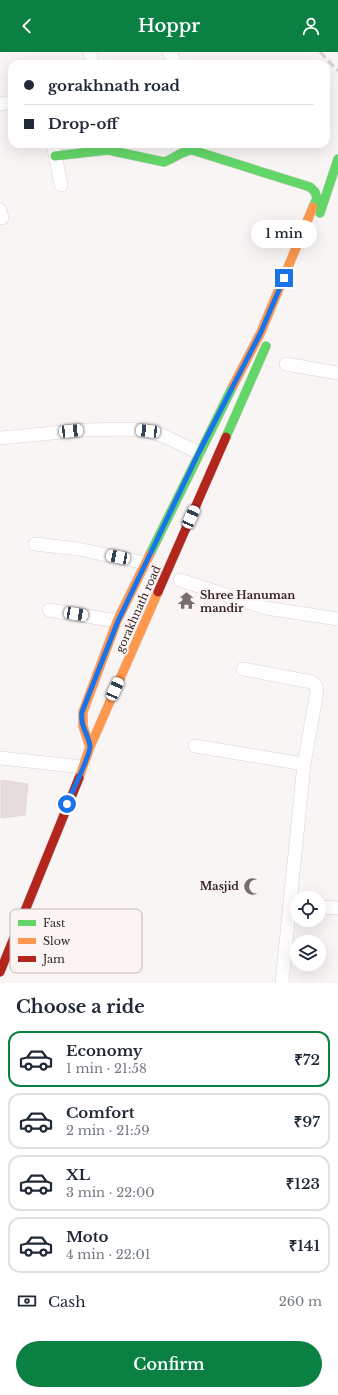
<!DOCTYPE html>
<html lang="en">
<head>
<meta charset="utf-8">
<style>
  body { margin:0; font-family:"Libre Baskerville",serif; background:#f6f6f7; color:#1f2937; height:100vh; display:flex; flex-direction:column; font-size:15px; white-space:nowrap }
  * { box-sizing:border-box; margin:0 }
  p { font-size:13px; color:#747a83 }
  .icon { flex:none; width:22px; height:22px; fill:none; stroke:currentColor; stroke-width:2; stroke-linecap:round; stroke-linejoin:round }
  .map { position:relative; height:931px; overflow:hidden }
  .sheet { display:flex; flex-direction:column; background:#fff; flex:1 }
  .sheet>* { flex:none }
  .guide { position:absolute; left:8px; top:8px; width:322px; height:88px; border-radius:12px; box-shadow:0 4px 16px #0002; display:grid; align-content:center; height:88px; padding:0 16px; background:#fff }
  .fabs { position:absolute; left:290px; top:839px; display:grid; gap:8px }
  .fabs a { display:grid; place-items:center; width:36px; height:36px; border-radius:50%; background:#fff; box-shadow:0 4px 16px #0002; font-size:20px }
  .end { position:absolute; width:18px; height:18px; margin:-9px; border:5px solid #1a73e8; background:#fff; box-shadow:0 0 0 2px #fff }
  .from { border-radius:50% }
  .bubble { position:absolute; height:28px; border-radius:14px; background:#fff; box-shadow:0 4px 16px #0002; font-size:13px; font-weight:600; line-height:28px; text-align:center }
  .car { position:absolute; width:12px; height:24px; margin:-12px -6px; border-radius:5px; box-shadow:0 0 3px 1px #0007; background:linear-gradient(#fff 24%,#345 0 40%,#fff 0 76%,#345 0 86%,#fff 0) }
  .guide b { display:flex; align-items:center; gap:14px; height:38px; font-size:15px }
  .guide b+b { border-top:1px solid #e0e1e3 }
  .guide i { width:10px; height:10px; background:#1f2937 }
  ul { padding:0; list-style:none }
  li { display:flex; align-items:center; gap:12px; height:56px; margin:0 8px 6px; padding:0 8px; border:2px solid #e0e1e3; border-radius:12px }
  li div { flex:1 }
  li b { display:block; font-size:15px }
  li em { font-style:normal; font-weight:600 }
  li.on { border-color:#0b8043 }
  li>.icon { width:36px; height:36px; stroke-width:1.5 }
  h2 { padding:0 16px; font-size:18px; line-height:48px }
  .pay { display:flex; align-items:center; gap:10px; height:44px; padding:0 16px; font-size:15px }
  .pay p { margin-inline-start:auto }
  .action { display:flex; gap:8px; margin-top:auto; padding:8px 16px }
  .action a { flex:1; height:46px; border-radius:24px; background:#0b8043; color:#fff; font-size:16px; font-weight:600; line-height:46px; text-align:center }
  header { display:flex; justify-content:space-between; align-items:center; height:52px; padding:0 16px; background:#0b8043; color:#fff; font-size:18px; font-weight:600 }
  .map>svg:first-child { display:block }
</style>
</head>
<body>
<header><svg class="icon" aria-label="back" viewBox="0 0 24 24"><path d="M15 5l-7 7 7 7"/></svg>Hoppr<svg class="icon" aria-label="person" viewBox="0 0 24 24"><circle cx="12" cy="8" r="4"/><path d="M4 21q1-7 8-7t8 7"/></svg></header>
<div class="map">
<svg width="338" height="931" viewBox="0 0 338 931">
  <rect width="100%" height="100%" fill="#faf5f5"/>
  <!-- building -->
  <path fill="#e6dcdb" stroke="#e1d8d7" d="M1,728l27,4 -3,31 -24,3z"/>
  <g fill="none" stroke-linecap="round" stroke-linejoin="round">
    <defs>
      <path id="lane" d="M24,864l107,25"/>
      <path id="street" d="M90,0l2,12
        M169,0l7,12
        M0,52l12,-2
        M53,92l8,41
        M0,158l2,8
        M286,312l52,9
        M0,386l84,-8 45,-1 19,2 16,5 35,17
        M35,492l43,5 67,14
        M180,528l86,28 72,11
        M49,558l68,11
        M243,617l69,13 4,4 1,6 -13,72 -22,219
        M195,694l109,18
        M0,706l83,9
        M319,855l19,1"/>
      <path id="fast" d="M55,104l53,-6 56,12c10,-3 17,-11 28,-12l118,37 5,5 2,6 -4,9
        M320,161l18,-54
        M226,385l40,-91
        M150,502l83,-168"/>
      <path id="slow" d="M233,334l28,-54 52,-125
        M90,695l-7,-21v-14l34,-91 33,-67
        M79,726l11,-31 68,-155"/>
      <path id="jam" d="M158,540l68,-155
        M0,920l79,-194"/>
    </defs>
    <!-- lane casing -->
    <use href="#lane" stroke="#dbd2d1" stroke-width="7"/>
    <!-- street casing -->
    <use href="#street" stroke="#dbd2d1" stroke-width="14"/>
    <!-- fast casing -->
    <use href="#fast" stroke="#dbd2d1" stroke-width="10"/>
    <!-- slow casing -->
    <use href="#slow" stroke="#dbd2d1" stroke-width="10"/>
    <!-- jam casing -->
    <use href="#jam" stroke="#dbd2d1" stroke-width="10"/>
    <!-- lane -->
    <use href="#lane" stroke="#fefefe" stroke-width="6"/>
    <!-- street -->
    <use href="#street" stroke="#fefefe" stroke-width="13"/>
    <!-- fast -->
    <use href="#fast" stroke="#63d668" stroke-width="9"/>
    <!-- slow -->
    <use href="#slow" stroke="#ff974d" stroke-width="9"/>
    <!-- jam -->
    <use href="#jam" stroke="#b3261e" stroke-width="9"/>
    <!-- rail -->
    <path stroke="#d3d1d1" stroke-width="3" stroke-dasharray="8 4" stroke-linecap="butt" d="M320,0l18,19"/>
  </g>
  <g fill="none" stroke-linecap="round" stroke-linejoin="round">
    <!-- route -->
    <path stroke="#1a73e8" stroke-width="5" d="M67,752c4,-10 24,-50 23,-58 -2,-13 -10,-19 -8,-34l36,-91 81,-169 62,-120 23,-54"/>
  </g>
  <!-- icons -->
  <defs>
    <symbol id="temple-bare" viewBox="-9 -9 18 18"><path d="M0-6L5-2H3V0L6.5 2.5H4V6H1.5V3h-3V6H-4V2.5H-6.5L-3 0V-2H-5Z" fill="#786d6c" stroke="#fcf4f3" stroke-width="2.5" paint-order="stroke"/></symbol>
    <symbol id="mosque-bare" viewBox="-9 -9 18 18"><path d="M3.5-4.9A6 6 0 1 0 3.5 4.9A5 5 0 1 1 3.5-4.9Z" fill="#786d6c" stroke="#fcf4f3" stroke-width="2.5" paint-order="stroke"/></symbol>
  </defs>
  <g fill-rule="evenodd">
    <use href="#temple-bare" x="174" y="536" width="25" height="25"/>
    <use href="#mosque-bare" x="240" y="822" width="25" height="25"/>
  </g>
  <g text-anchor="middle" stroke-width="4" stroke-linejoin="round" paint-order="stroke">
    <!-- poi labels -->
    <g font-size="11" font-weight="bold" fill="#322423" stroke="#fcf4f3" text-anchor="start">
      <text x="200" y="547">Shree Hanuman<tspan x="200" dy="13">mandir</tspan></text>
      <text x="239" y="838" text-anchor="end">Masjid</text>
    </g>
    <!-- street labels -->
    <g font-size="11" fill="#322423" stroke="#fcf4f3">
      <text transform="translate(138 557) rotate(-66)" y="4">gorakhnath road</text>
    </g>
  </g>
  <!-- legend -->
  <rect x="10" y="857" width="132" height="64" rx="6" fill="#fcf4f3" stroke="#bfb6b5" stroke-width="1"/>
  <rect x="18" y="868" width="18" height="6" fill="#63d668"/>
  <rect x="18" y="886" width="18" height="6" fill="#ff974d"/>
  <rect x="18" y="904" width="18" height="6" fill="#b3261e"/>
  <g font-size="11" fill="#322423">
    <text x="43" y="875">Fast</text>
    <text x="43" y="893">Slow</text>
    <text x="43" y="911">Jam</text>
  </g>
</svg>
<div class="fabs">
<a><svg class="icon" aria-label="locate" viewBox="0 0 24 24"><circle cx="12" cy="12" r="6"/><path d="M12 2v4M12 18v4M2 12h4M18 12h4"/></svg></a>
<a><svg class="icon" aria-label="layers" viewBox="0 0 24 24"><path d="M12 4l9 5-9 5-9-5zM3 14l9 5 9-5"/></svg></a>
</div>
<i class="end from" style="left:67px;top:752px"></i>
<i class="end" style="left:284px;top:226px"></i>
<div class="bubble" style="left:251px;top:168px;width:66px">1 min</div>
<i class="car" style="left:71px;top:379px;rotate:84deg"></i>
<i class="car" style="left:148px;top:379px;rotate:276deg"></i>
<i class="car" style="left:191px;top:465px;rotate:24deg"></i>
<i class="car" style="left:118px;top:505px;rotate:281deg"></i>
<i class="car" style="left:76px;top:562px;rotate:99deg"></i>
<i class="car" style="left:115px;top:637px;rotate:24deg"></i>
<div class="guide">
<b><i class="from"></i>gorakhnath road</b>
<b><i></i>Drop-off</b>
</div>
</div>
<section class="sheet">
<h2>Choose a ride</h2>
<ul>
<li class="on"><svg class="icon" aria-label="car" viewBox="0 0 24 24"><path d="M5 17H2v-5l4-1 3-4h7l3 4 3 1v5h-3M9 17h6M6 11h13"/><circle cx="7" cy="17" r="2"/><circle cx="17" cy="17" r="2"/></svg><div><b>Economy</b><p>1 min · 21:58</p></div><em>₹72</em></li>
<li><svg class="icon" aria-label="car" viewBox="0 0 24 24"><path d="M5 17H2v-5l4-1 3-4h7l3 4 3 1v5h-3M9 17h6M6 11h13"/><circle cx="7" cy="17" r="2"/><circle cx="17" cy="17" r="2"/></svg><div><b>Comfort</b><p>2 min · 21:59</p></div><em>₹97</em></li>
<li><svg class="icon" aria-label="car" viewBox="0 0 24 24"><path d="M5 17H2v-5l4-1 3-4h7l3 4 3 1v5h-3M9 17h6M6 11h13"/><circle cx="7" cy="17" r="2"/><circle cx="17" cy="17" r="2"/></svg><div><b>XL</b><p>3 min · 22:00</p></div><em>₹123</em></li>
<li><svg class="icon" aria-label="car" viewBox="0 0 24 24"><path d="M5 17H2v-5l4-1 3-4h7l3 4 3 1v5h-3M9 17h6M6 11h13"/><circle cx="7" cy="17" r="2"/><circle cx="17" cy="17" r="2"/></svg><div><b>Moto</b><p>4 min · 22:01</p></div><em>₹141</em></li>
</ul>
<div class="pay"><svg class="icon" aria-label="cash" viewBox="0 0 24 24"><path d="M3 7h18v10H3z"/><circle cx="12" cy="12" r="2"/></svg>Cash<p>260 m</p></div>
<div class="action"><a>Confirm</a></div>
</section>
</body>
</html>
